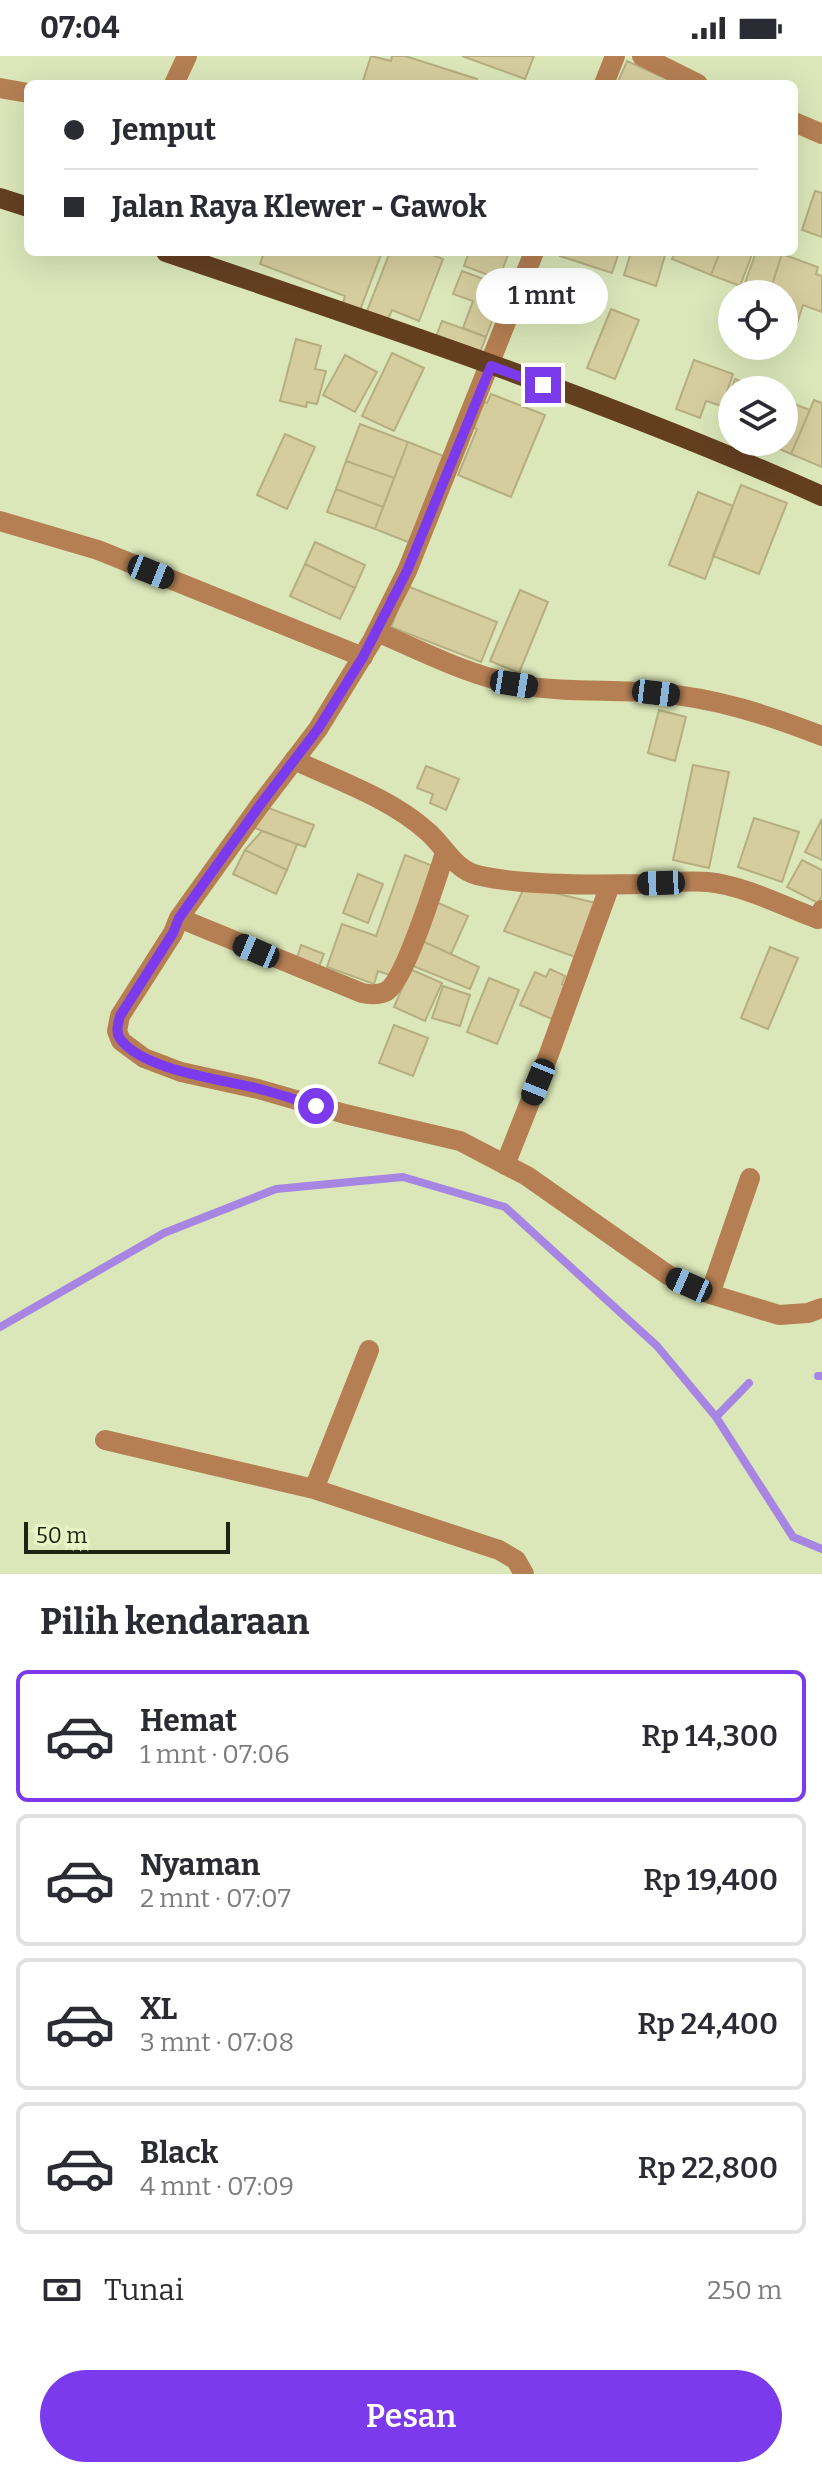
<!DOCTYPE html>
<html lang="id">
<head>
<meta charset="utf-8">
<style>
  body { margin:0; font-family:Bitter,serif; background:#f2f2f3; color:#2b2b33; height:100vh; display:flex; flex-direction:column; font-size:30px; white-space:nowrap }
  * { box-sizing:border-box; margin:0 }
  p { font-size:26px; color:#7c7c81 }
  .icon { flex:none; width:44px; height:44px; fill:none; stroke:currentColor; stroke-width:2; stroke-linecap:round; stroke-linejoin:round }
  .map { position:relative; height:1518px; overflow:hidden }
  .details { display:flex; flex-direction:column; background:#fff; flex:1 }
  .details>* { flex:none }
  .hud { position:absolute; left:24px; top:24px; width:774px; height:176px; border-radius:12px; box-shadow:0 8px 32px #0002; display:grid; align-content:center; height:176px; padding:0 40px; background:#fff }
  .controls { position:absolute; left:718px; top:224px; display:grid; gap:16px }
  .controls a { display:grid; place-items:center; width:80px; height:80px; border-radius:50%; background:#fff; box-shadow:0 8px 32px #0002; font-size:40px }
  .scale { position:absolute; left:24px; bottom:20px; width:206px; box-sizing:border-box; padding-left:8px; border:4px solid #1f2312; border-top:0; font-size:22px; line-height:28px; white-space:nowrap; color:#1f2312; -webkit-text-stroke:6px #e9f5c6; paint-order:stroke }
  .end { position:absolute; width:36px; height:36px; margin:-18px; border:10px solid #7c3aed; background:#fff; box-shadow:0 0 0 4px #fff }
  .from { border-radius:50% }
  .bubble { position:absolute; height:56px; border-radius:28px; background:#fff; box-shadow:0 8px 32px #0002; font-size:26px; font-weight:600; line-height:56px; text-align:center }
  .car { position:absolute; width:24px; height:48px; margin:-24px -12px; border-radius:10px; box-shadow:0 0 6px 2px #0007; background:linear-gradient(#222 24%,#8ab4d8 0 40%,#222 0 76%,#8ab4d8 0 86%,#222 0) }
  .hud b { display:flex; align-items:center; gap:28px; height:76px; font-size:30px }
  .hud b+b { border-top:2px solid #e1e1e2 }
  .hud i { width:20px; height:20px; background:#2b2b33 }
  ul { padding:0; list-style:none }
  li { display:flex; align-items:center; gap:24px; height:132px; margin:0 16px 12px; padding:0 24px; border:4px solid #e1e1e2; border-radius:12px }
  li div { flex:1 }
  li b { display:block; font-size:30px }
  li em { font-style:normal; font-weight:600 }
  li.on { border-color:#7c3aed }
  li>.icon { width:72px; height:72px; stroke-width:1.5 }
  h2 { padding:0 40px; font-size:36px; line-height:96px }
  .pay { display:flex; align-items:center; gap:20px; height:88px; padding:0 40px; font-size:30px }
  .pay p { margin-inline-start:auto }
  .primary-button { display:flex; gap:16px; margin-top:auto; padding:16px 40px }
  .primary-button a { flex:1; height:92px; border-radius:48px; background:#7c3aed; color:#fff; font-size:32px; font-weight:600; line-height:92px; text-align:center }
  .status { display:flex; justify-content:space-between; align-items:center; height:56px; padding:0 40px; background:#fff; direction:ltr }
  .status svg { height:22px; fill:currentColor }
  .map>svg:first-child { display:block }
</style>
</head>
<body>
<div class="status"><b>07:04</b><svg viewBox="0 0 49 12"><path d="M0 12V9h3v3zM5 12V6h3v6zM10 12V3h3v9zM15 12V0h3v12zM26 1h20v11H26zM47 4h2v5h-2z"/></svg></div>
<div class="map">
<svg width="822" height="1518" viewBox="0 0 822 1518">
  <rect width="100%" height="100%" fill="#dbe7b9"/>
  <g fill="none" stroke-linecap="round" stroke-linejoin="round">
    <!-- stream -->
    <path stroke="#a786e3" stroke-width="8" d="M0,1271l164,-94 112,-44 127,-12 102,30 152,139 59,71 77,120 29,12
      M818,1320h4
      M716,1361l33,-34"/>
  </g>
  <!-- building -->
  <path fill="#d5cd9e" stroke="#b6ae81" stroke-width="2" d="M371,0l20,5 1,-5h13l72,23 -2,5h-113z
    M462,0h72l-9,23z
    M627,5l51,23h-61z
    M815,135l7,2v44l-20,-7z
    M264,196h118l-23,61 -17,-7 3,-10 -85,-32z
    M390,196h35l18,7 -24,62 -27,-11 -4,9 -21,-8z
    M469,196h40l-10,27 -35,-13z
    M561,196h58l-7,21 -52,-17z
    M631,196h35l-10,34 -32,-11z
    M675,196h45l-9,23 -39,-16z
    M720,196h33l-13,34 -29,-11z
    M756,196l26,2 -13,40h-28z
    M782,198l36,13 -2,7 6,2v36l-19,-7 -10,31 -9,-4v-38h-15z
    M462,215l43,16 -19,50 -23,-9 10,-27 -20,-7z
    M611,253l28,11 -24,59 -28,-11z
    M442,265l44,16 -7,18 -44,-16z
    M296,283l25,7 -6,23 11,2 -9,33 -10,-2 -1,5 -26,-6z
    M392,297l32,15 -30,63 -32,-15z
    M345,299l32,17 -22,40 -32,-17z
    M694,304l39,14 -11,32 -16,-5 -6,17 -24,-9z
    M735,323l23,9 -1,2h-25v36l-13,-4z
    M491,338l54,21 -34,82 -53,-22 19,-46 -6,-2 10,-26 6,2z
    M784,344l26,10 -19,44 -19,-8 2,-4h10z
    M814,344l8,3v64l-31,-13z
    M360,368l48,18 -14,36 -48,-17z
    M285,378l30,13 -28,62 -30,-14z
    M408,386l38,15 -33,87 -38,-15z
    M346,405l48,17 -11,29 -47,-18z
    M741,429l46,18 -28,71 -46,-18z
    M336,433l47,18 -8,22 -48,-17z
    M698,436l35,14 -28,73 -36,-14z
    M315,486l50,23 -10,23 -50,-24z
    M305,508l50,24 -15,31 -50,-23z
    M407,530l90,36 -16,40 -90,-35z
    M520,534l28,12 -29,71 -29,-12z
    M659,654l27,7 -11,44 -27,-8z
    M693,709l36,7 -20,96 -36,-8z
    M426,710l33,13 -13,31 -16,-7 3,-9 -16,-6z
    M263,750l51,19 -9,22 -50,-19z
    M754,762l45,14 -17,50 -44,-15z
    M822,763v41l-17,-8z
    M262,775l35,13 -10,26 -42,-20z
    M245,794l42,20 -11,24 -43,-20z
    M405,799l28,11 -40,110 -15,-5 -4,13 -47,-17 15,-43 34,12z
    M802,804l20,10v26l-4,7 -31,-16z
    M358,818l25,10 -15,39 -25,-10z
    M525,830l75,18 -22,54 -74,-27z
    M436,846l32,14 -17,38 -31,-14z
    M420,884l59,27 -9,22 -57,-23z
    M301,889l23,9 -6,15 -22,-8z
    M770,891l28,11 -30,71 -27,-11z
    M410,913l32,14 -17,38 -31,-14z
    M550,913l15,7 -3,8 5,3 -15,32 -32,-14 15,-33 11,5z
    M489,922l30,12 -22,54 -30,-12z
    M443,930l27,9 -10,31 -28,-8z
    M394,969l34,13 -15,38 -34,-13z"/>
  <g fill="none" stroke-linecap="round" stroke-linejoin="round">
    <!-- minor -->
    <path stroke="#b57f53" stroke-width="20" d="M642,0l56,28
      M174,28l13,-28
      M604,28l11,-28
      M0,32l28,5
      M794,66l28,12
      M534,196l-127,319 -35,70 -54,88 -58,76 -81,113 -6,15 -53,83 -3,15 4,10 23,17 37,14 77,17 87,25 115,27 67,35 141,99 42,19 69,21 29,-2 14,-5
      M0,465l98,29 265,107
      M377,576c45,19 92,44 142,53 46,8 92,4 139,8 58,5 110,22 164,43
      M294,704c45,21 96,38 134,72 16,14 26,37 49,43 44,11 118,10 164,9 22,-1 45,-4 67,-2 38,4 74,24 110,37l4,-9
      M179,862l183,75c9,2 17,2 25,-2 19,-13 49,-111 58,-138
      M505,1109l44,-111 61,-169
      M710,1238l40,-116
      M105,1384l209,49 185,61 17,10 8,14
      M314,1433l55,-139"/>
    <!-- major -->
    <path stroke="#633f20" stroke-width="20" d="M0,142l28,9
      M166,196c219,74 445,150 656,244"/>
  </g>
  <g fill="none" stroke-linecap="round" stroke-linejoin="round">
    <!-- route -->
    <path stroke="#7c3aed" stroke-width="10" d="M316,1050c-20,-6 -40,-13 -60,-18 -36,-9 -112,-18 -135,-48 -6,-7 -3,-16 -1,-24l53,-83 6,-15 81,-113 58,-76 45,-72 44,-86 84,-205 52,19"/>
  </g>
</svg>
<div class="controls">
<a><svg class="icon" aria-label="locate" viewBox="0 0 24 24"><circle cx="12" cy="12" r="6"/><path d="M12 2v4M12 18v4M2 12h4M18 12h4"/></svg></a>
<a><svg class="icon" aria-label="layers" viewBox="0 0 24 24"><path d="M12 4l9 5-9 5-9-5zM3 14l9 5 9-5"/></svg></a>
</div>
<div class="scale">50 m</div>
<i class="end from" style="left:316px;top:1050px"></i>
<i class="end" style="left:543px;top:329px"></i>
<div class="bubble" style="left:476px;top:212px;width:132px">1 mnt</div>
<i class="car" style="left:151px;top:516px;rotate:112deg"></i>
<i class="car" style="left:514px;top:628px;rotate:99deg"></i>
<i class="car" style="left:656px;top:637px;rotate:97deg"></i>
<i class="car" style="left:661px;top:827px;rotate:268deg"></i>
<i class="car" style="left:256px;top:895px;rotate:293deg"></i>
<i class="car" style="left:538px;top:1026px;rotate:202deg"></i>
<i class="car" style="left:689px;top:1229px;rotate:294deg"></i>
<div class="hud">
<b><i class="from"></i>Jemput</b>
<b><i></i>Jalan Raya Klewer - Gawok</b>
</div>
</div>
<section class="details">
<h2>Pilih kendaraan</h2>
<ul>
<li class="on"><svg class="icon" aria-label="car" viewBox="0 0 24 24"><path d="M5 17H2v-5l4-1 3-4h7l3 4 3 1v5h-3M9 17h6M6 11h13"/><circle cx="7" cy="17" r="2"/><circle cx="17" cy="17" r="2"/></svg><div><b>Hemat</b><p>1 mnt · 07:06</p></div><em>Rp 14,300</em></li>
<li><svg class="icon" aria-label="car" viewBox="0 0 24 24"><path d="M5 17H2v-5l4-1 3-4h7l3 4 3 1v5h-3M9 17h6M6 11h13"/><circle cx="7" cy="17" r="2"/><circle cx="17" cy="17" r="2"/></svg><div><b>Nyaman</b><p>2 mnt · 07:07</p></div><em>Rp 19,400</em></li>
<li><svg class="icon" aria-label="car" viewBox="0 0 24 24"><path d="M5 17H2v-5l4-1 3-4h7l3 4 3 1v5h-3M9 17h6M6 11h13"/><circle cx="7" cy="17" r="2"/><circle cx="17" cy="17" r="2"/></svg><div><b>XL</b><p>3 mnt · 07:08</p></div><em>Rp 24,400</em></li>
<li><svg class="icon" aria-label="car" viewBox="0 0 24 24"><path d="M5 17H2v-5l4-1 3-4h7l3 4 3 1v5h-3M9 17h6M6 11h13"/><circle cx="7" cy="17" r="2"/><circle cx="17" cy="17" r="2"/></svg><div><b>Black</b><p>4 mnt · 07:09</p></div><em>Rp 22,800</em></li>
</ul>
<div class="pay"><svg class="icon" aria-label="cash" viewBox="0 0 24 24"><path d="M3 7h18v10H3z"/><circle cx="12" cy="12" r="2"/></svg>Tunai<p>250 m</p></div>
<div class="primary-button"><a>Pesan</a></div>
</section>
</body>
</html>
